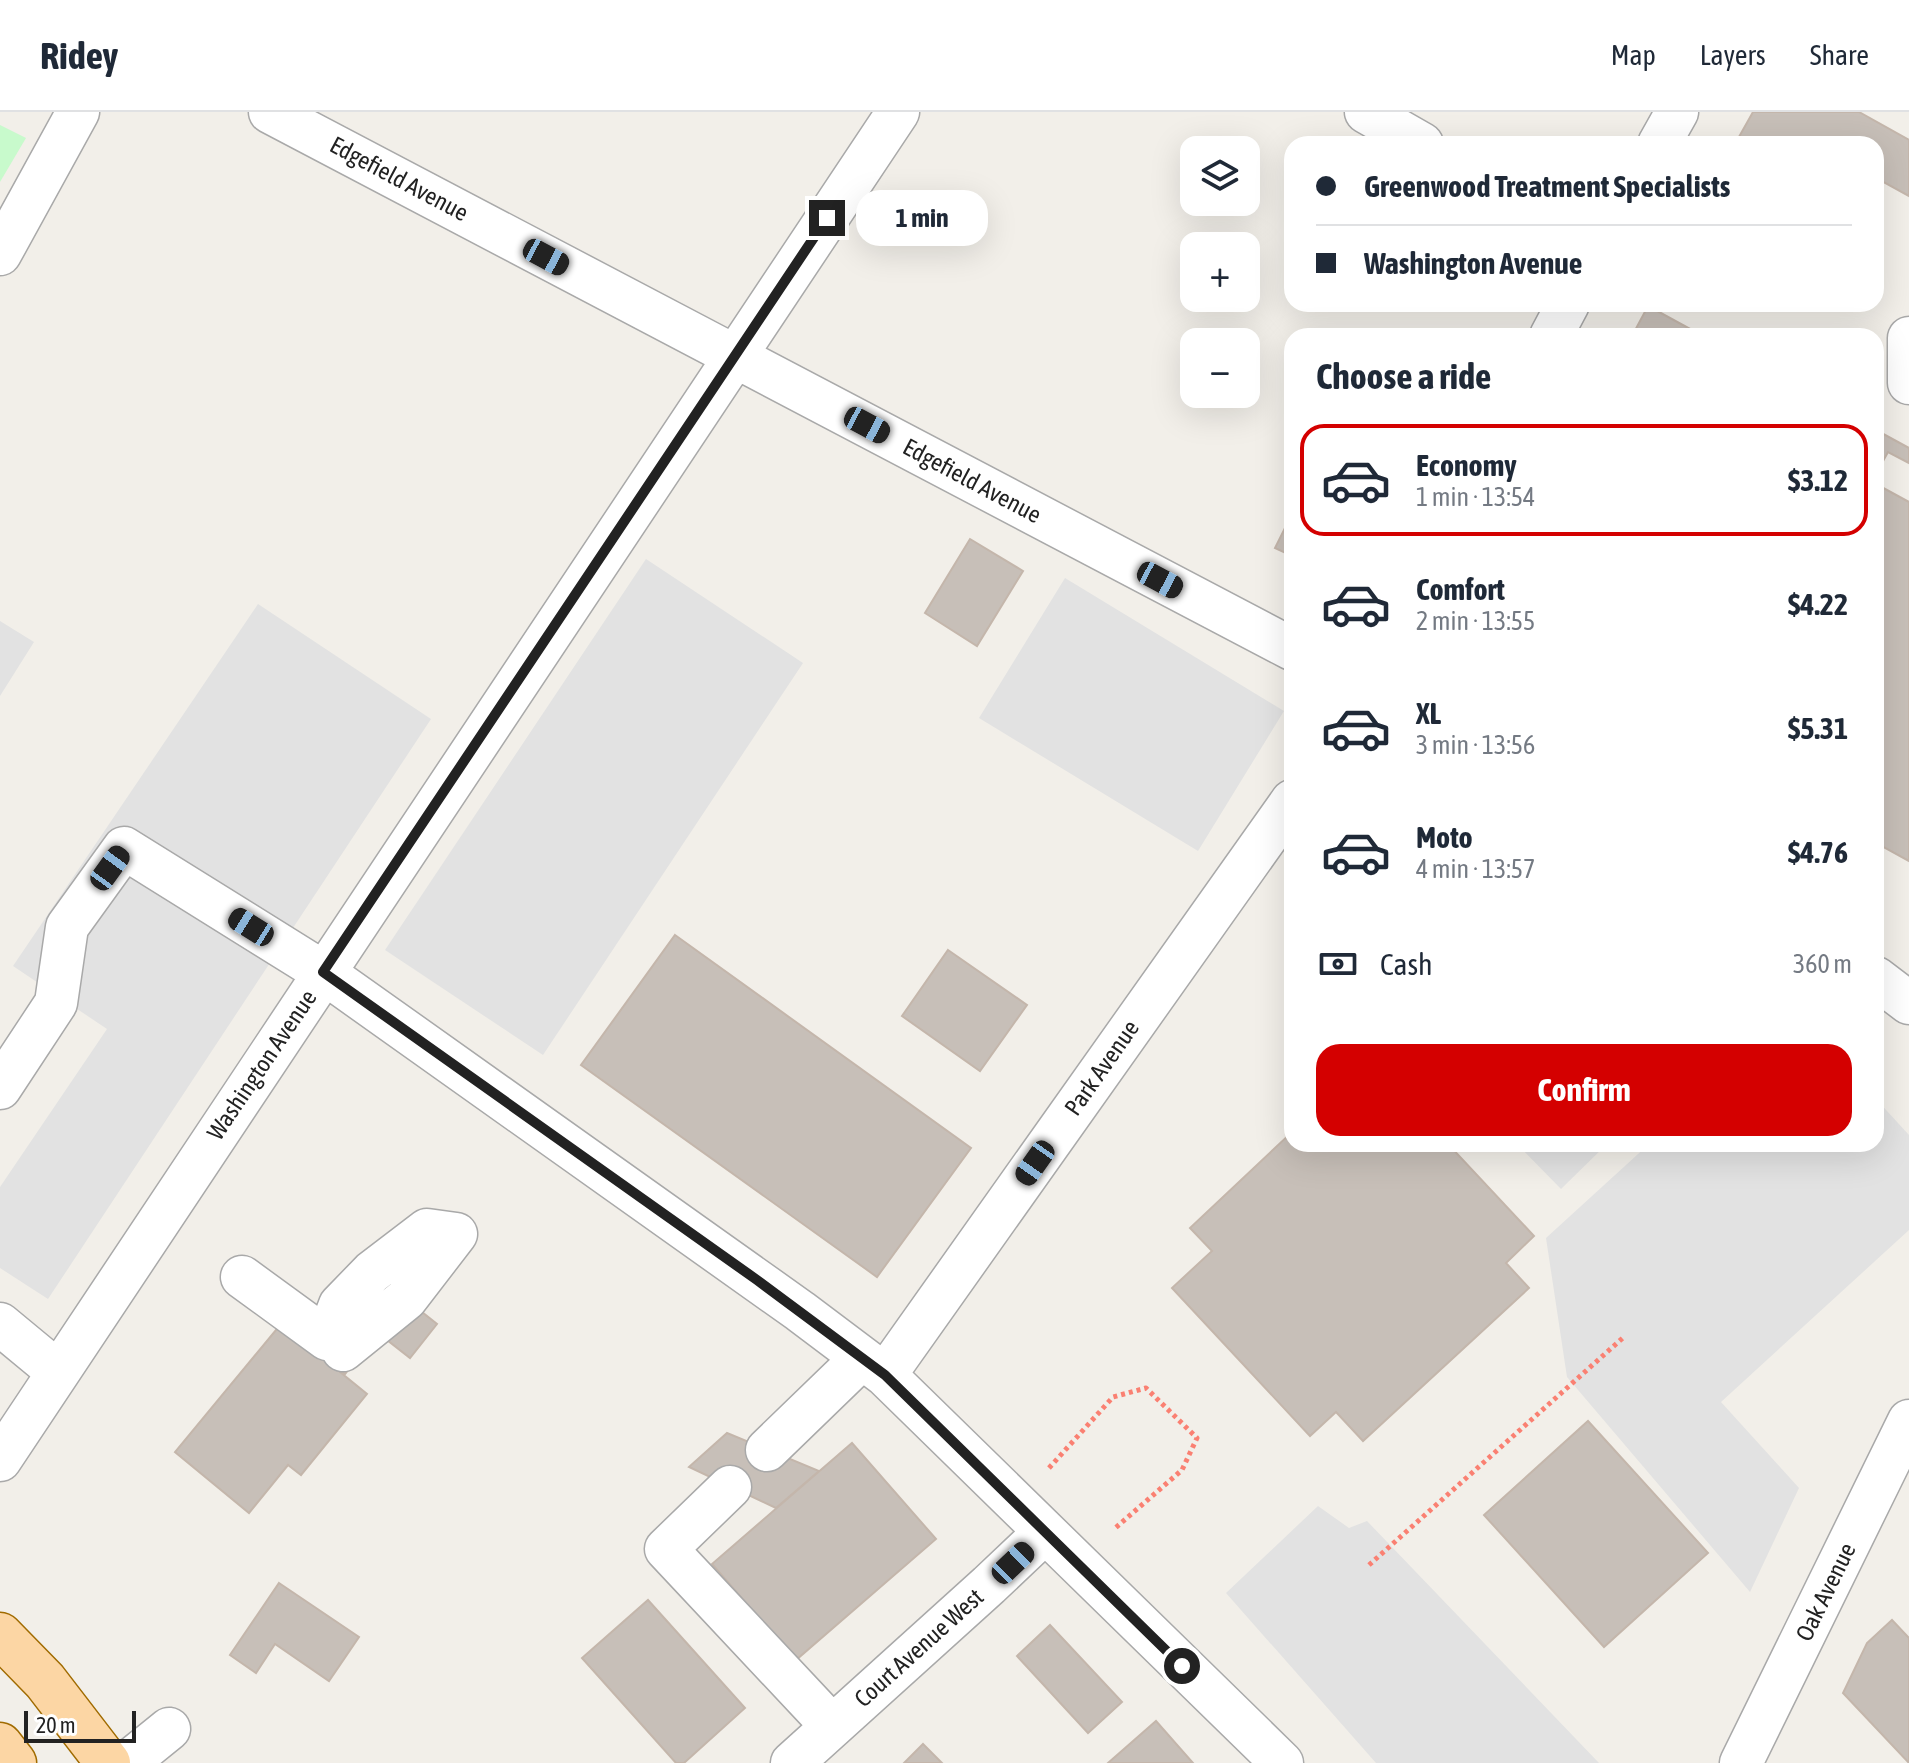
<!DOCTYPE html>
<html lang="en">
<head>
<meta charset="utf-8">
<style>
  body { margin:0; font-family:"Asap Condensed",sans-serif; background:#f6f6f7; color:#1f2937; height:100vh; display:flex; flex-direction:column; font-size:30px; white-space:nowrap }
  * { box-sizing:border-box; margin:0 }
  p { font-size:26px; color:#747a83 }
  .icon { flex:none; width:44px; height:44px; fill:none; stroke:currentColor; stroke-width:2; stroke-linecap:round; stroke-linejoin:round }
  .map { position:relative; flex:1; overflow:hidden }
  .sheet { position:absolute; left:1284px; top:216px; width:600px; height:824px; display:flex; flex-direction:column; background:#fff; border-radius:24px; box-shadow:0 8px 32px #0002 }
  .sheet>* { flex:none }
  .top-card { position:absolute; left:1284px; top:24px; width:600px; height:176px; border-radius:24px; box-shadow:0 8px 32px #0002; display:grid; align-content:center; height:176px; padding:0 32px; background:#fff }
  .controls { position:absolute; left:1180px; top:24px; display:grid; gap:16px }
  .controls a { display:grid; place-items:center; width:80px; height:80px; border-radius:16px; background:#fff; box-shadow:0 8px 32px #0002; font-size:40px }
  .scale { position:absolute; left:24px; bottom:20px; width:112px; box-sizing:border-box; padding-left:8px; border:4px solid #222; border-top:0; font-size:22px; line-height:28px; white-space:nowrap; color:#222; -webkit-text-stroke:6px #fff; paint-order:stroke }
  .end { position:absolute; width:36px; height:36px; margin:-18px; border:10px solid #222; background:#fff; box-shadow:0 0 0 4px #fff }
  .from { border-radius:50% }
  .bubble { position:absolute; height:56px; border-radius:24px; background:#fff; box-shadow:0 8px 32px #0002; font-size:26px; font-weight:700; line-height:56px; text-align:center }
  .car { position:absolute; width:24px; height:48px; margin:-24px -12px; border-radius:10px; box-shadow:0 0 6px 2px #0007; background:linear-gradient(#222 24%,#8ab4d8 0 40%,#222 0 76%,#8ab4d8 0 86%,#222 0) }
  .top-card b { display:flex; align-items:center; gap:28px; height:76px; font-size:30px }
  .top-card b+b { border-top:2px solid #e0e1e3 }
  .top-card i { width:20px; height:20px; background:#1f2937 }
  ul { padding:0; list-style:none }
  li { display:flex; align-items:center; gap:24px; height:112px; margin:0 16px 12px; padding:0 16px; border:4px solid transparent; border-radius:24px }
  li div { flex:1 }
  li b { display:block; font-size:30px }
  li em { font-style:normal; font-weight:700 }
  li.current { border-color:#d40000 }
  li>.icon { width:72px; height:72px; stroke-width:1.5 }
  h2 { padding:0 32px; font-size:36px; line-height:96px }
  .pay { display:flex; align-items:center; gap:20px; height:88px; padding:0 32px; font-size:30px }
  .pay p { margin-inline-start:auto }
  .button { display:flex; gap:16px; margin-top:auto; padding:16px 32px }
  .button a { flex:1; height:92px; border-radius:24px; background:#d40000; color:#fff; font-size:32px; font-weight:700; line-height:92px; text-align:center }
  header { display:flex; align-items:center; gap:48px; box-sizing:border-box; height:112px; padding:0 40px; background:#fff; border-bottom:2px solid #e0e1e3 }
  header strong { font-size:38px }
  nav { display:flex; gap:44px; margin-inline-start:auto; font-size:28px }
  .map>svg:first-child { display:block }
</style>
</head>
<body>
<header>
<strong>Ridey</strong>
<nav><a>Map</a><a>Layers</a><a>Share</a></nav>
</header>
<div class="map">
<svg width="1909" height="1651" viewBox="0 0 1909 1651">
  <rect width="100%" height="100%" fill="#f2efe9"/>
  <!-- park -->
  <path fill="#c8facc" d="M0,13l26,13 -26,44z"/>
  <!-- parking -->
  <path fill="#e2e2e2" d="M646,447l157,104 -260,392 -158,-105z
    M1065,466l219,133 -86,140 -219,-133z
    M258,492l173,115 -383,580 -48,-31v-81l107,-158 -94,-63z
    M0,509l34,21 -34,54z
    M1876,987l33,36v95l-188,172 78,86 -49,104 -183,-215 -21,-139 103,-94h227z
    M1517,1032h90l-46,45z
    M1318,1394l31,22 18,-7 232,242h-223l-150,-170z"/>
  <!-- building -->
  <path fill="#c7bfb8" stroke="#c4b6ab" stroke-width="2" d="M1753,0h106l50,28v56l-33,-18v-34h-141z
    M1648,194l55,30h-71z
    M1876,318l33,18v15l-21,-11 -12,22z
    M1876,372l33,18v359l-33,-18z
    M1292,402v42l-17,-8z
    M970,427l53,32 -46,75 -52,-33z
    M675,823l296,213 -94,129 -296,-212z
    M948,838l79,55 -47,66 -78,-55z
    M1292,1020v12h156l86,92 -28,27 23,25 -166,153 -27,-29 -26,24 -138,-148 40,-37 -22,-23z
    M359,1150l78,62 -27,34 -32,-25 -33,41 -28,-23z
    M281,1212l86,70 -66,81 -13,-10 -39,48 -74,-61z
    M1588,1309l120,132 -104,94 -120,-132z
    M727,1321l92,38 -43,37 -87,-41z
    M852,1331l84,96 -140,121 -84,-96z
    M279,1471l80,54 -30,44 -54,-37 -19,29 -26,-18z
    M648,1488l97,108 -61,55h-8l-94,-105z
    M1892,1508l17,18v125l-66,-70 24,-50z
    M1050,1513l72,77 -34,31 -71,-77z
    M1156,1609l37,42h-85z
    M923,1632l19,19h-38z"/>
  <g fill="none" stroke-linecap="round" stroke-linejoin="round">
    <defs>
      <path id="minor" d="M270,0l1022,537
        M1366,0l56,32
        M1659,32l18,-32
        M0,142l78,-142
        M1551,224l17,-32
        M1909,226v45
        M1876,866l33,25
        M0,976l56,-85 11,-76 57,-79 199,124 477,339 85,64 397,388
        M242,1165l85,62 13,-34 32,-33 55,-42 29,4
        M0,1212l58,48
        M343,1238l63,-51 50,-65
        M885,1263l407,-574
        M767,1338l95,-92
        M0,1348l898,-1348
        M730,1375l-64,62 166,177
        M127,1651l42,-34
        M792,1651l197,-178 56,-53
        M1741,1651l168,-342"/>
      <path id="major" d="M0,1523l45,46 63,82
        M0,1633l14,18"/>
    </defs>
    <!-- minor casing -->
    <use href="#minor" stroke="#a9a9a9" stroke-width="45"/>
    <!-- major casing -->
    <use href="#major" stroke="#a06b00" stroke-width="47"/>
    <!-- path -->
    <path stroke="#fa8072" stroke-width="5" stroke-dasharray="4 4" stroke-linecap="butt" d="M1049,1356l64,-71 33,-9 51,50 -15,32 -69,60
      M1369,1453l256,-229"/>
    <!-- minor -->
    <use href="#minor" stroke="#fff" stroke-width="42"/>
    <!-- major -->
    <use href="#major" stroke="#fcd6a4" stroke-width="44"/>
  </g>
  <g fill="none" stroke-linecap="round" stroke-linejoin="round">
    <!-- route -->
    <path stroke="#222" stroke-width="10" d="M827,106l-504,754 434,308 128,95 297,291"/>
  </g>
  <g text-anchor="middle" stroke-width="7" stroke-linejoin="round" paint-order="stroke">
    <!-- street labels -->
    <g font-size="24" fill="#222" stroke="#fff">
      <text transform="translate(399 67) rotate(28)" y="8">Edgefield Avenue</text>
      <text transform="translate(972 369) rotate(28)" y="8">Edgefield Avenue</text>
      <text transform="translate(262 953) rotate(-56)" y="8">Washington Avenue</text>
      <text transform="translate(1102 956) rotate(-55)" y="8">Park Avenue</text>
      <text transform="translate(1826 1480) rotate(-64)" y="8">Oak Avenue</text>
      <text transform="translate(919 1536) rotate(-42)" y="8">Court Avenue West</text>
    </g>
  </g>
</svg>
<div class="controls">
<a><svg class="icon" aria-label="layers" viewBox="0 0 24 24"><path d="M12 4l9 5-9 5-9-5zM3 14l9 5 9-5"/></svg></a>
<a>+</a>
<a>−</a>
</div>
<div class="scale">20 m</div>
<i class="end from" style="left:1182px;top:1554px"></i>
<i class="end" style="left:827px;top:106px"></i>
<div class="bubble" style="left:856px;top:78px;width:132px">1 min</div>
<i class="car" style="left:546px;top:145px;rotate:118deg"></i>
<i class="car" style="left:867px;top:313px;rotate:118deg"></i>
<i class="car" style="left:1160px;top:468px;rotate:118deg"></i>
<i class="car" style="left:110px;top:756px;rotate:36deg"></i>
<i class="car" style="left:251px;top:815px;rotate:302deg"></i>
<i class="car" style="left:1035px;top:1051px;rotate:215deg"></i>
<i class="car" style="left:1013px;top:1451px;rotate:46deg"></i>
<div class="top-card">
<b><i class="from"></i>Greenwood Treatment Specialists</b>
<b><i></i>Washington Avenue</b>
</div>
<section class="sheet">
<h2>Choose a ride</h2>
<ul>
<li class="current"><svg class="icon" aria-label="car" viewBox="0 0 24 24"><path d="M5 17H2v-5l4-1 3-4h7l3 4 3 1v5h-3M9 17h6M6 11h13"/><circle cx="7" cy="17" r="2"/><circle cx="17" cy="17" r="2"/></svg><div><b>Economy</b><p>1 min · 13:54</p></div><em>$3.12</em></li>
<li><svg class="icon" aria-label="car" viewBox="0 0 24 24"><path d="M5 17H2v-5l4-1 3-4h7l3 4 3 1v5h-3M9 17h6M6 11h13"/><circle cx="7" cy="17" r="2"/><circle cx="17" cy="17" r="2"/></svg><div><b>Comfort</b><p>2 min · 13:55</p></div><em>$4.22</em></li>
<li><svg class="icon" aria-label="car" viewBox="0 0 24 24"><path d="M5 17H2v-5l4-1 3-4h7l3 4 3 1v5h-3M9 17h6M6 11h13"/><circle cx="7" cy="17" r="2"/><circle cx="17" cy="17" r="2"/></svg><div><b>XL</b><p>3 min · 13:56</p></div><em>$5.31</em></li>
<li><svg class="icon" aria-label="car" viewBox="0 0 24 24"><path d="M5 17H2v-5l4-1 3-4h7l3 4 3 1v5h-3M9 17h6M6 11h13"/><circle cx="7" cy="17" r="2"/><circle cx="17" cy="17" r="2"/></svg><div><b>Moto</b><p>4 min · 13:57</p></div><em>$4.76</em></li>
</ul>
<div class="pay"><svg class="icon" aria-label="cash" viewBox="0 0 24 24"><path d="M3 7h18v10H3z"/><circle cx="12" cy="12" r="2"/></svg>Cash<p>360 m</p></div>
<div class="button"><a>Confirm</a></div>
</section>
</div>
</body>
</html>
